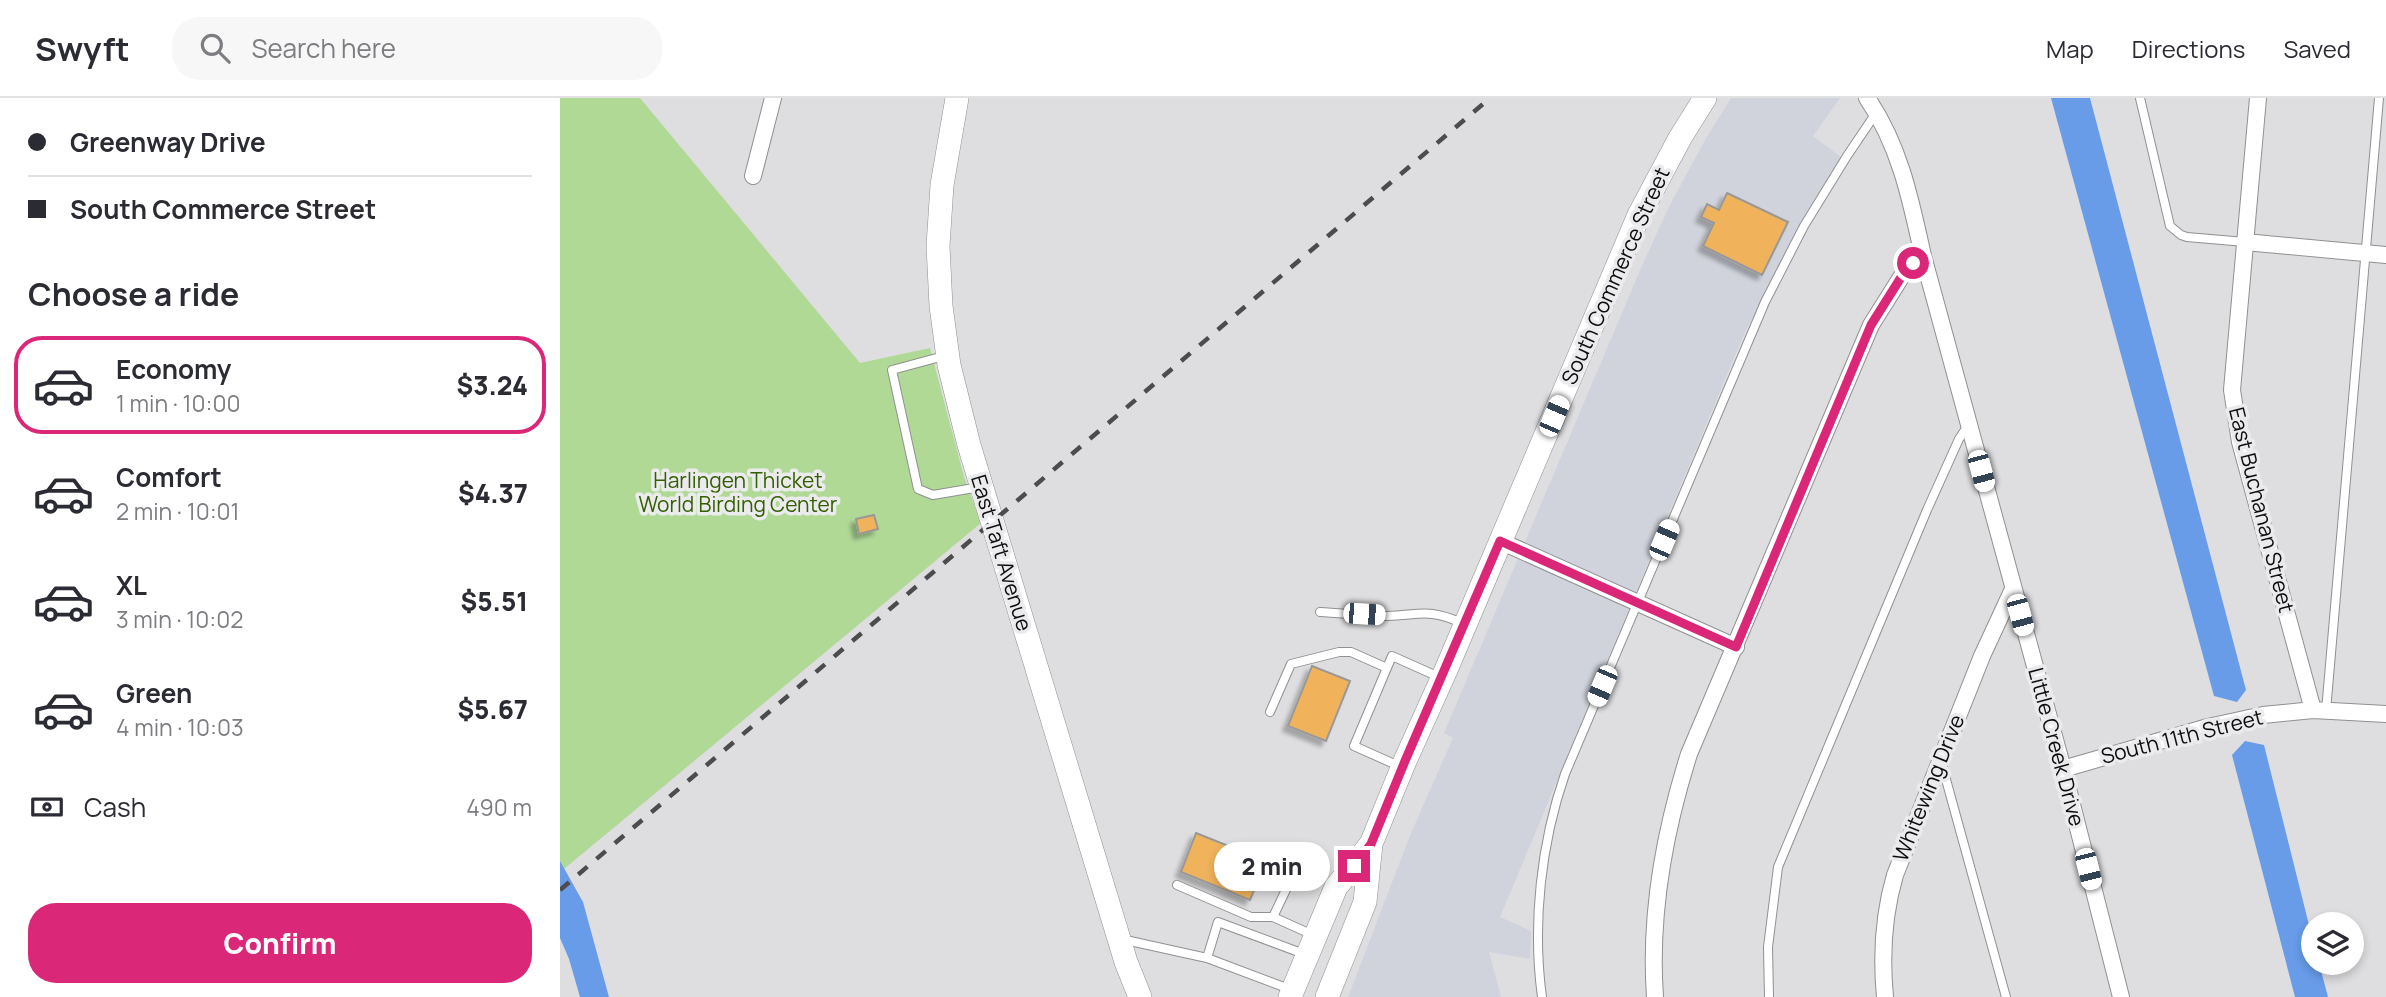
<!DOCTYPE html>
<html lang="en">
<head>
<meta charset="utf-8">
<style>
  body { margin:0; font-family:Manrope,sans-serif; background:#f7f7f7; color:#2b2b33; height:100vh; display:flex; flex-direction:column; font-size:26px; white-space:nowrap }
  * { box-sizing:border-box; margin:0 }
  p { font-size:23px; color:#7c7c81 }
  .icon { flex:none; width:38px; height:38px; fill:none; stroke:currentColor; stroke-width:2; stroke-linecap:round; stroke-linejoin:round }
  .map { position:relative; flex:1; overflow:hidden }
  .details { display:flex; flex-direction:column; background:#fff; width:560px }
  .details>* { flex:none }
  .top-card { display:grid; align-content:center; height:154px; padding:0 28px; background:#fff }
  .buttons { position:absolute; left:1741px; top:814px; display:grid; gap:14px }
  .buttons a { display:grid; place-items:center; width:63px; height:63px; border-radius:50%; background:#fff; box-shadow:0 4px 10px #0003; font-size:35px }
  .end { position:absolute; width:32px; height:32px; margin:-16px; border:9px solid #db2777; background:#fff; box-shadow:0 0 0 4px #fff }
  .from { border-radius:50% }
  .bubble { position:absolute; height:49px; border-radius:24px; background:#fff; box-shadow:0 4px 10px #0003; font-size:23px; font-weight:800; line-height:49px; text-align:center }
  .car { position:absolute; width:21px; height:42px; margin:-21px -10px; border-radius:9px; box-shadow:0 0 5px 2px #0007; background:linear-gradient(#fff 24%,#345 0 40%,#fff 0 76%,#345 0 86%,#fff 0) }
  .top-card b { display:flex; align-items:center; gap:24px; height:66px; font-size:26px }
  .top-card b+b { border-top:2px solid #e1e1e2 }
  .top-card i { width:18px; height:18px; background:#2b2b33 }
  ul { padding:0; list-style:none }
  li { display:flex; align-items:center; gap:21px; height:98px; margin:0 14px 10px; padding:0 14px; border:4px solid transparent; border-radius:28px }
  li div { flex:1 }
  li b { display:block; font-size:26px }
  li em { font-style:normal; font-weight:800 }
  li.on { border-color:#db2777 }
  li>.icon { width:63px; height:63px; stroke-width:1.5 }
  h2 { padding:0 28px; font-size:32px; line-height:84px }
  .pay { display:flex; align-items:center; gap:18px; height:77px; padding:0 28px; font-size:26px }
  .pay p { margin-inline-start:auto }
  .button { display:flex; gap:14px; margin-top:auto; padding:14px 28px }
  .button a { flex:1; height:80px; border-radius:28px; background:#db2777; color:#fff; font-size:28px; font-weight:800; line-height:80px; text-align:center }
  header { display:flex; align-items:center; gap:42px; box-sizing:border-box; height:98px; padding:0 35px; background:#fff; border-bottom:2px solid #e1e1e2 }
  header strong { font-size:33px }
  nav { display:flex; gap:38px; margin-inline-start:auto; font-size:24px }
  .search { width:490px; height:63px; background:#f7f7f7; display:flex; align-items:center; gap:18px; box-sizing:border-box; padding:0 24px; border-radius:28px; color:#7c7c81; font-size:26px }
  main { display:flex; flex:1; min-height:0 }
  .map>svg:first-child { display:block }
</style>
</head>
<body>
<header>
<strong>Swyft</strong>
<div class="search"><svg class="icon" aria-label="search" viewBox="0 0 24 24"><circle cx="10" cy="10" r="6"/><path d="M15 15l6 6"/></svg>Search here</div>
<nav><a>Map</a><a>Directions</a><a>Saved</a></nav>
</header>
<main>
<section class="details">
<div class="top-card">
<b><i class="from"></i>Greenway Drive</b>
<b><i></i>South Commerce Street</b>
</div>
<h2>Choose a ride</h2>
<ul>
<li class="on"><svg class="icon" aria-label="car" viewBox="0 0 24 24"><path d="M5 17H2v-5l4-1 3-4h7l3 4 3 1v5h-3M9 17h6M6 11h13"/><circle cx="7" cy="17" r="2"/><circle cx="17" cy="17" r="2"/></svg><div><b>Economy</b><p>1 min · 10:00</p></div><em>$3.24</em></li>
<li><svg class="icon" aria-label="car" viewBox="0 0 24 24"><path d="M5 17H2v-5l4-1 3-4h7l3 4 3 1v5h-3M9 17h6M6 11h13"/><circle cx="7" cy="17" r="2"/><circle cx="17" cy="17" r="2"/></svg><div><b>Comfort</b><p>2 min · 10:01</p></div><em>$4.37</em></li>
<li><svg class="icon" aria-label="car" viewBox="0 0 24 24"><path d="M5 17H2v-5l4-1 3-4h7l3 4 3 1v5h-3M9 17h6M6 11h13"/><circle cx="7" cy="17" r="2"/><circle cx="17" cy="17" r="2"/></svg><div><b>XL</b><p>3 min · 10:02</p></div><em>$5.51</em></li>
<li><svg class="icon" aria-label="car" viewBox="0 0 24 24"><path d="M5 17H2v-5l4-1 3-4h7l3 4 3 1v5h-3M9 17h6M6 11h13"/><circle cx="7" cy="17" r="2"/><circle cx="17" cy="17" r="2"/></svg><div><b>Green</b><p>4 min · 10:03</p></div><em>$5.67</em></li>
</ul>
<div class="pay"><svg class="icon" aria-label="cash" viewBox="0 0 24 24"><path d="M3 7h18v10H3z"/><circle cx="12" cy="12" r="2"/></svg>Cash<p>490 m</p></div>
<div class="button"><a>Confirm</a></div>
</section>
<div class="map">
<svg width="1826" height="899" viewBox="0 0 1826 899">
  <defs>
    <filter id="shadow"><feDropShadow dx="-5" dy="5" stdDeviation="2" flood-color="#0004"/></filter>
  </defs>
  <rect width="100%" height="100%" fill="#dedee0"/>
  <!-- built -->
  <path fill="#d1d3dc" d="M1171,0h109l-27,38 28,21 -40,68 -56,107 -245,585 31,14 -1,28 -41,-7 12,45h-153l63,-164 42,-95 -9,-5 200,-472 27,-58 34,-63z"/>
  <!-- green -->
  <path fill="#b0d996" d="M0,0h80l220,265 70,-15 34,129 17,46 -417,346 -4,-8z"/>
  <!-- water -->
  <path fill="#689ce9" d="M1491,0h39l156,592 -9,12 -23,-6z
    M1685,643l19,4 49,196 1,21 5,1 9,34h-33l-63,-242z
    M0,763l23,41 26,95h-29l-11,-38 -9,-21z"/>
  <!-- building -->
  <path fill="#f0b35b" stroke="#999896" stroke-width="2" filter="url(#shadow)" d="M1167,95l61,29 -26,53 -59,-29 11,-23 -13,-6 6,-13 12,6z
    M314,417l4,14 -19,5 -3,-15z
    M752,568l38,15 -24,60 -38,-15z
    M636,735l70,28 -16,39 -69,-28z"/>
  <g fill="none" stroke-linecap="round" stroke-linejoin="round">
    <defs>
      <path id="lane" d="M1580,0l30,128 11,9 6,2 58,5
        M384,258l-52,14 26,119 15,6 47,-8
        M760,514c22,1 45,4 67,4 34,-1 41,-8 75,7
        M1766,613l53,-613
        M710,614l21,-48 48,-12h12l36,16
        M1382,667l64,232
        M841,669l-47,-21 38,-90 47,21
        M617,787l74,32h22l40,18
        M713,819l19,-40
        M561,841l86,19
        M732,892l-85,-32 11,-36 86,32
        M982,899c-10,-73 -1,-154 23,-223l200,-472 39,-76 43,-70 29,-43
        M1209,899l-1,-50 10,-80 149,-357 32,-71 10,-15"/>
      <path id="street" d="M1307,0c33,48 44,103 56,158l140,513 58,228
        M1698,0l-26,292 8,52 73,268
        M193,78l20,-78
        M1685,144l141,13
        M940,443l236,106
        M1503,671l145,-42 55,-12 50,-5 73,4
        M1095,899c-6,-83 9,-164 34,-243l182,-429 34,-54 18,-15
        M1325,899c-4,-42 -2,-81 10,-122l87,-219 31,-67"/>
      <path id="secondary" d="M397,0l-15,87 -4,61 3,60 8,59 20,80 157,517 14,35
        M730,899l46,-110 35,-43
        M767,899l38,-95 6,-58 34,-83 41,-91 193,-455 41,-77 25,-40"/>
    </defs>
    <!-- lane casing -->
    <use href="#lane" stroke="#8f9091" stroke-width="10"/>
    <!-- street casing -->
    <use href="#street" stroke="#8f9091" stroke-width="18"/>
    <!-- secondary casing -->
    <use href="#secondary" stroke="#8f9091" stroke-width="24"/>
    <!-- lane -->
    <use href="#lane" stroke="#fff" stroke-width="8"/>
    <!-- street -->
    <use href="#street" stroke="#fff" stroke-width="16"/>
    <!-- secondary -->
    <use href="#secondary" stroke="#fff" stroke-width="23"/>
    <!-- rail -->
    <path stroke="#4c4c4c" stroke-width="4.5" stroke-dasharray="12 12" stroke-linecap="butt" d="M0,792l930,-792"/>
  </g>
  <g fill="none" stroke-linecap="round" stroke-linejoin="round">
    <!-- route -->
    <path stroke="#db2777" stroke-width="9" d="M794,768l17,-22 34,-83 95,-220 236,106 135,-322 34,-54 8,-8"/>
  </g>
  <g text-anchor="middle" stroke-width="7" stroke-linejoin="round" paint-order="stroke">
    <!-- street labels -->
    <g font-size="21" fill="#0c0c0c" stroke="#ebebed">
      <text transform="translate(1056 178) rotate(-66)" y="7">South Commerce Street</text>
      <text transform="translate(1701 412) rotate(76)" y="7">East Buchanan Street</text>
      <text transform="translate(441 455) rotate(73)" y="7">East Taft Avenue</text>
      <text transform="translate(1622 639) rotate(-14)" y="7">South 11th Street</text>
      <text transform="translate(1496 649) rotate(75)" y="7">Little Creek Drive</text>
      <text transform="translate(1369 690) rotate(-68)" y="7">Whitewing Drive</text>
    </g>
    <!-- park labels -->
    <g font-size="21" fill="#325f00" stroke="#ebebed">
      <text x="178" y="390">Harlingen Thicket<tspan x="178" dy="24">World Birding Center</tspan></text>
    </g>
  </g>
</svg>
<div class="buttons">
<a><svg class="icon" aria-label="layers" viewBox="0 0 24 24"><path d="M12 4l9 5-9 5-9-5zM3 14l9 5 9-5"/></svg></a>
</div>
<i class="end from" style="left:1353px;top:165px"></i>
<i class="end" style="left:794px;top:768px"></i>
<div class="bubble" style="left:654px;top:744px;width:116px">2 min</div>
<i class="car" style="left:994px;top:318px;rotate:23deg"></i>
<i class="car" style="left:1421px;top:373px;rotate:165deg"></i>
<i class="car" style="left:1104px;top:442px;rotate:23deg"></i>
<i class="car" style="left:804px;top:516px;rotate:93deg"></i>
<i class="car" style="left:1460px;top:517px;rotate:165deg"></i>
<i class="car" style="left:1042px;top:588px;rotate:203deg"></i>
<i class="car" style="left:1528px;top:771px;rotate:166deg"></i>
</div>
</main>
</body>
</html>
